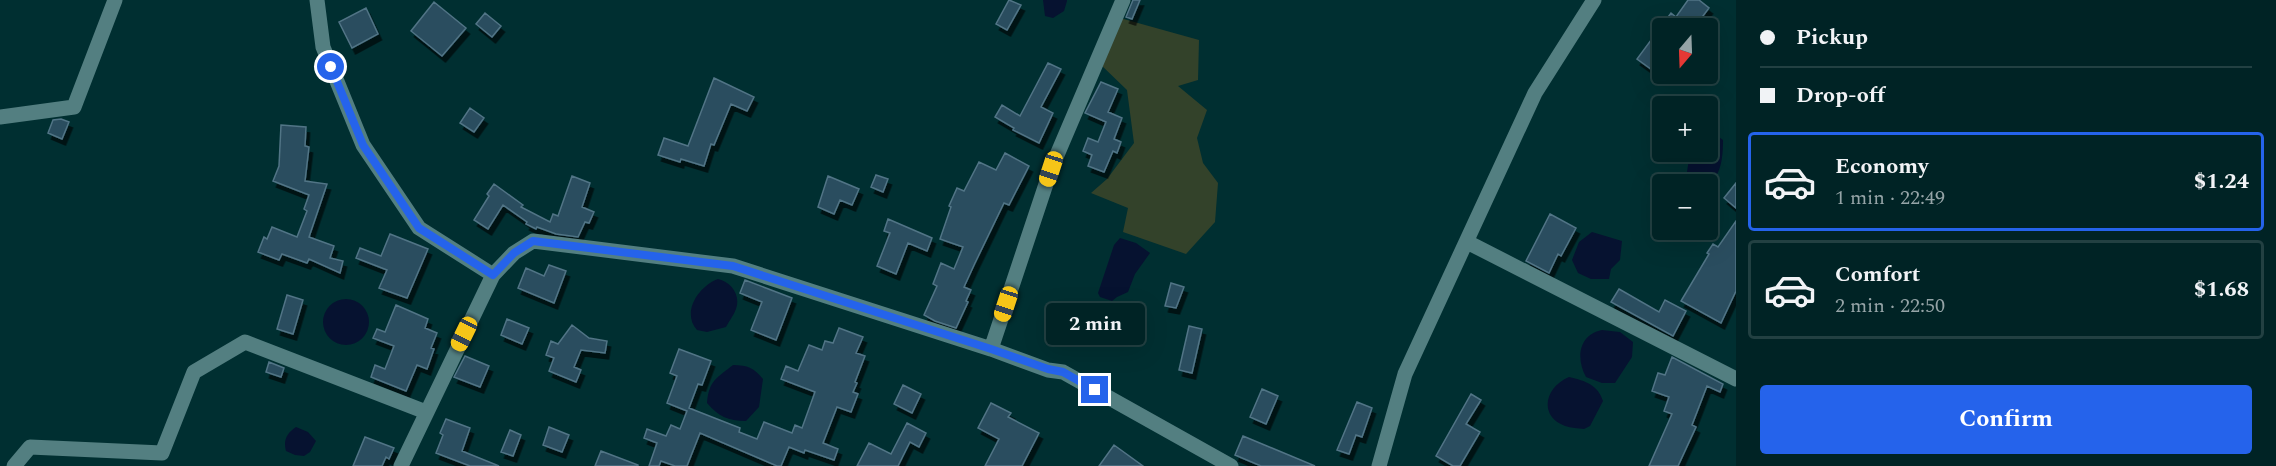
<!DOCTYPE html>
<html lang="en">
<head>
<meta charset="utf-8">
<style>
  body { margin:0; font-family:Spectral,serif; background:#0a2b2d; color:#f1f3f6; height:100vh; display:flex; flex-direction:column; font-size:22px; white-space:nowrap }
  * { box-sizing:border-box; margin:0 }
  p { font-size:20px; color:#95a4a7 }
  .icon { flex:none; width:33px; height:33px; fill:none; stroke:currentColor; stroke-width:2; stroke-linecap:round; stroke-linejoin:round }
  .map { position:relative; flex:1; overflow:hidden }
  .drawer { display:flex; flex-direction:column; background:#002325; width:540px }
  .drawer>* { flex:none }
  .top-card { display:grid; align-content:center; height:132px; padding:0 24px; background:#002325 }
  .needle { width:39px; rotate:199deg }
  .controls { position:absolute; left:1652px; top:18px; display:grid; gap:12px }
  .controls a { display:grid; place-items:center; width:66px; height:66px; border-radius:6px; background:#002325; box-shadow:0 6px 24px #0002,0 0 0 2px #224042; font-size:30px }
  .end { position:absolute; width:27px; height:27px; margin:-14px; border:8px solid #2563eb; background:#fff; box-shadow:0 0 0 3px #fff }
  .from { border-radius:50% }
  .bubble { position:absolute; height:42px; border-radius:6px; background:#002325; box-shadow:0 6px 24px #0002,0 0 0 2px #224042; font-size:20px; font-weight:700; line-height:42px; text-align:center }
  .car { position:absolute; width:18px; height:36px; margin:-18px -9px; border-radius:8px; box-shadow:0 0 4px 2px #0007; background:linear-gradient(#f5c518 24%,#345 0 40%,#f5c518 0 76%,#345 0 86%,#f5c518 0) }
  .top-card b { display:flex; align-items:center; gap:21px; height:57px; font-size:22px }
  .top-card b+b { border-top:2px solid #224042 }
  .top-card i { width:15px; height:15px; background:#f1f3f6 }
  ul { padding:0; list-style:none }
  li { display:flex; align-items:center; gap:18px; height:99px; margin:0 12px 9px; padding:0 12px; border:3px solid #224042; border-radius:6px }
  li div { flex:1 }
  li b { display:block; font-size:22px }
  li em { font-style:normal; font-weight:700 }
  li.on { border-color:#2563eb }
  li>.icon { width:54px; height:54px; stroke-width:1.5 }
  .primary-button { display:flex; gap:12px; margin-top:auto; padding:12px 24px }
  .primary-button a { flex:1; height:69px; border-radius:6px; background:#2563eb; color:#fff; font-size:24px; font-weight:700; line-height:69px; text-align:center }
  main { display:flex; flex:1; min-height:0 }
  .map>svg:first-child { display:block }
</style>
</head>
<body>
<main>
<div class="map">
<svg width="1736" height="466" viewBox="0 0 1736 466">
  <defs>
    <filter id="shadow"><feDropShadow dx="3.5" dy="6" stdDeviation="0" flood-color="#0009"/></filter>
  </defs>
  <rect width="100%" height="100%" fill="#002f31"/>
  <!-- green -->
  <path fill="#33422a" d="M1120,18l79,22 -1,40 -20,6 29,24 -10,28 6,25 15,20 -3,39 -29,32 -63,-22 5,-24 -37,-15 16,-14 27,-36 -7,-53 -28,-27z"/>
  <!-- water -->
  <path fill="#061230" d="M1043,0h24v1l-3,10 -11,7 -8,-2z
    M1713,133l10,7c0,14 -1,40 -18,44 -7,3 -18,1 -25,0l-2,-5 9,-7 3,-20h17v-15z
    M1592,232l30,9 -2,19 -9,9 -2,10h-18l-13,-6 -6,-13 7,-18z
    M1120,238l16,5 14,10 -15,21 -7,18 -11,5 -5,4 -12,-4 -2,-4 16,-48z
    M718,279c13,3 23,16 18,30 -2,6 -7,12 -10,18l-19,5 -10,-2c-16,-18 2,-44 21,-51z
    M323 322a23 23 0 1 1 46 0a23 23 0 1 1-46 0Z
    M1602,330l18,2 13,10 -1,15 -17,26h-13l-16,-6c-10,-18 -8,-42 16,-47z
    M733,365c15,0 21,3 30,14l-4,28 -13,14c-18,0 -28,-5 -39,-18 2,-23 10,-25 26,-38z
    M1569,377c17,4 29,8 34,24l-13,25 -6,3c-6,-1 -13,-1 -19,-3 -27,-10 -20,-39 4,-49z
    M296,427l12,5 8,9 -6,11 -6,4 -9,-1 -9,-4c-3,-11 1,-18 10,-24z"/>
  <!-- building -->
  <path fill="#2b4d5e" stroke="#517486" stroke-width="1.5" filter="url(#shadow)" d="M1009,0l12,5 -14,25 -11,-6z
    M1133,0h7l-8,19 -6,-2z
    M1688,0h11l10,8 -15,20h-32v49l-25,-18 34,-46 5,4z
    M434,2l32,26 -24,28 -31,-25z
    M366,8l12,26 -26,14 -13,-26z
    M485,13l16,13 -9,11 -16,-13z
    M1048,63l13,6 -20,38 12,6 -14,30 -26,-13 1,-2 -19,-11 7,-12 18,11z
    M714,78l40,19 -7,14 -16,-7 -17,41 -3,-1 -7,22 -23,-7 -1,3 -22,-7 6,-17 24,8z
    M1101,82l17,7 -10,23 14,6 -8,21 7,3 -4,11 -4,-2 -9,21 -16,-6 4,-11 -9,-4 5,-13 10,4 8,-20 -21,-9z
    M470,108l14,10 -10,14 -14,-9z
    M61,119l8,3 -7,17 -14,-6 5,-13z
    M281,125l25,2 -1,19 4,1 -4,34 22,3 -18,53 25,9 -4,12 13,3 -3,12 -31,-14 -2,4 -25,-9 -3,6 -21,-8 6,-15 3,2 5,-12 25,10 10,-26 -3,-2 5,-14 -36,-14 6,-15z
    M1005,153l24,13 -20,39 -5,-2 -29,60 -11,24 7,3 -5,11 2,1 -12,26 -21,-7 -11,-6 13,-29 -4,-2 8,-21 13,6 9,-22 -23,-8 11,-32 -2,-1 8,-18 7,3 15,-29 17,8z
    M876,175l12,4 -5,13 -12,-5z
    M572,176l18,7 -8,24 12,5 -5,11 -4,-1 -7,15 -22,-3 -19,-7 -1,2 -10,-5 1,-2 -24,-17 -15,24 -14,-9 15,-24 -2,-2 7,-10 29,21 -2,2 29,15 3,-8 5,2z
    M828,176l31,13 -7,16 -12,-5 -6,14 -16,-7z
    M1736,183v25l-12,-10z
    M1550,214l26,14 -15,28 -3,-2 -9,19 -23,-12z
    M888,219l44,19 -5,13 -19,-8 -12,31 -19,-8 13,-33 -6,-2z
    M1736,221v70l-15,32 -40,-22 28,-47 -2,-1 6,-9 5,3z
    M390,234l38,15 -21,49 -28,-10 8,-18 -31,-12 4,-10 21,8z
    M549,265l17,6 -12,32 -36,-15 8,-20 18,8z
    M745,280l47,18 -16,42 -25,-10 11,-28 -22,-9z
    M1171,283l13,4 -8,21 -11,-2z
    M1619,289l40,23 6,-12 21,11 -13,25 -62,-34z
    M287,295l16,5 -10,34 -16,-5z
    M396,305l32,14 -3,9 12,5 -6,15 3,1 -7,20 -10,-4 -11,26 -35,-14 4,-12 10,4 9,-23 -21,-8 4,-9 8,3z
    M507,319l22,9 -7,16 -21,-9z
    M572,325l17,13 18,3 -2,12 -24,-3 -7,17 7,3 -5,12 -27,-11 5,-13 -8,-3 5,-14 7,3z
    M1189,326l13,3 -10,44 -13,-3z
    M839,328l24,9 -7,16 9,3 -10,26 2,1 -4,9 5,2 -7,18 -14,-5 -14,36 15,6 -4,11 -29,-10 -1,3 -15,-6 -8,19h-4l-77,-33 -13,33h-12l-14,-5 -2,5h-10l8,-23 -13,-5 3,-9 19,7 5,-11 9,4 7,-18 -20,-8 10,-27 -7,-3 9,-24 32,12 -9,24 -4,-1 -9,24 51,20 -1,4 18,7 7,-17 28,11 3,-8 7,3 13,-36 -34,-13 5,-13 12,5 11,-26 13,5 3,-9 8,2z
    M465,356l24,10 -9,21 -26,-10z
    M1672,357l51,27 -3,8 -13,-6 -15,39 4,2 -18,39h-29l23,-52 -8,-3 5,-14 -17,-6 6,-18 7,2z
    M269,362l15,6 -3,9 -15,-5z
    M903,385l18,9 -9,19 -18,-9z
    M1262,389l16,7 -12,28 -16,-7z
    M1471,394l10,6 -15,24 14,8 -20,34h-7l-17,-10z
    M1357,402l15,6 -10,29 -6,-2 -7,19 -12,-4z
    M991,403l20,10 -3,4 31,16 -17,33h-37l14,-27 -21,-11z
    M446,419l24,9 -8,23 37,15h-29l-34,-13 7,-18 -3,-2z
    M907,423l19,10 -7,14 -9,-5 -12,24h-41l12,-23 22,11z
    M549,427l20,8 -7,17 -19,-7z
    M510,430l11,5 -8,21 -12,-4z
    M1243,436l72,30h-54l-26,-11z
    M365,437l29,11 -5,11 -3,-2 -4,9h-29z
    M1114,445l29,21h-44z
    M601,451l37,14v1h-43z"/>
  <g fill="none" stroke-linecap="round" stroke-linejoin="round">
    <!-- minor -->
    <path stroke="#537f81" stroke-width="15" d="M317,0l6,47 40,98 56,83 74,47
      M0,117l74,-10 41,-107
      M1467,242l269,137
      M991,349l60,-180 72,-169
      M14,466l16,-19 132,6 32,-81 51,-30 181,70
      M401,466l92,-191 21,-22 19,-12 200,25 258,83 57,21 15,2 168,94
      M1379,466l26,-92 130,-281 59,-93"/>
  </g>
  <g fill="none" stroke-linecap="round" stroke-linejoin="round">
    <!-- route -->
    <path stroke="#2563eb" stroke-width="8" d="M331,67l32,78 56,83 74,47 21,-22 19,-12 200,25 258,83 57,20 15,3 32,18"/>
  </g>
</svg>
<div class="controls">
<a><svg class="needle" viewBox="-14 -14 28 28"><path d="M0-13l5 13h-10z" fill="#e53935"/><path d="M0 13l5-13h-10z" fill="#95a4a7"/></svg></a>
<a>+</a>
<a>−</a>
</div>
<i class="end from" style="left:331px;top:67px"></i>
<i class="end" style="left:1095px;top:390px"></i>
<div class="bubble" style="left:1046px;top:303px;width:99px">2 min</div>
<i class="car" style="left:1051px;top:169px;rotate:198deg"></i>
<i class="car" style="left:1006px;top:304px;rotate:198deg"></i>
<i class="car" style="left:464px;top:334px;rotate:206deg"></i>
</div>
<section class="drawer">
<div class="top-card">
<b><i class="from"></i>Pickup</b>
<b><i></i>Drop-off</b>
</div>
<ul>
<li class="on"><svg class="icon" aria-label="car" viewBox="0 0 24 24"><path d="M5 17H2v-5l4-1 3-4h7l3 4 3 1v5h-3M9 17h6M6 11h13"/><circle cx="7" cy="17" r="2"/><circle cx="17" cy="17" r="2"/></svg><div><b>Economy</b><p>1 min · 22:49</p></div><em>$1.24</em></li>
<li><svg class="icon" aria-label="car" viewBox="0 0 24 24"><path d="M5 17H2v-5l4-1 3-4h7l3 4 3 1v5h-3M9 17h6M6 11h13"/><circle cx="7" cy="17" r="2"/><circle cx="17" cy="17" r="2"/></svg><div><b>Comfort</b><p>2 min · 22:50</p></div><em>$1.68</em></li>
</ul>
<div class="primary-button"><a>Confirm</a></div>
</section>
</main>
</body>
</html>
